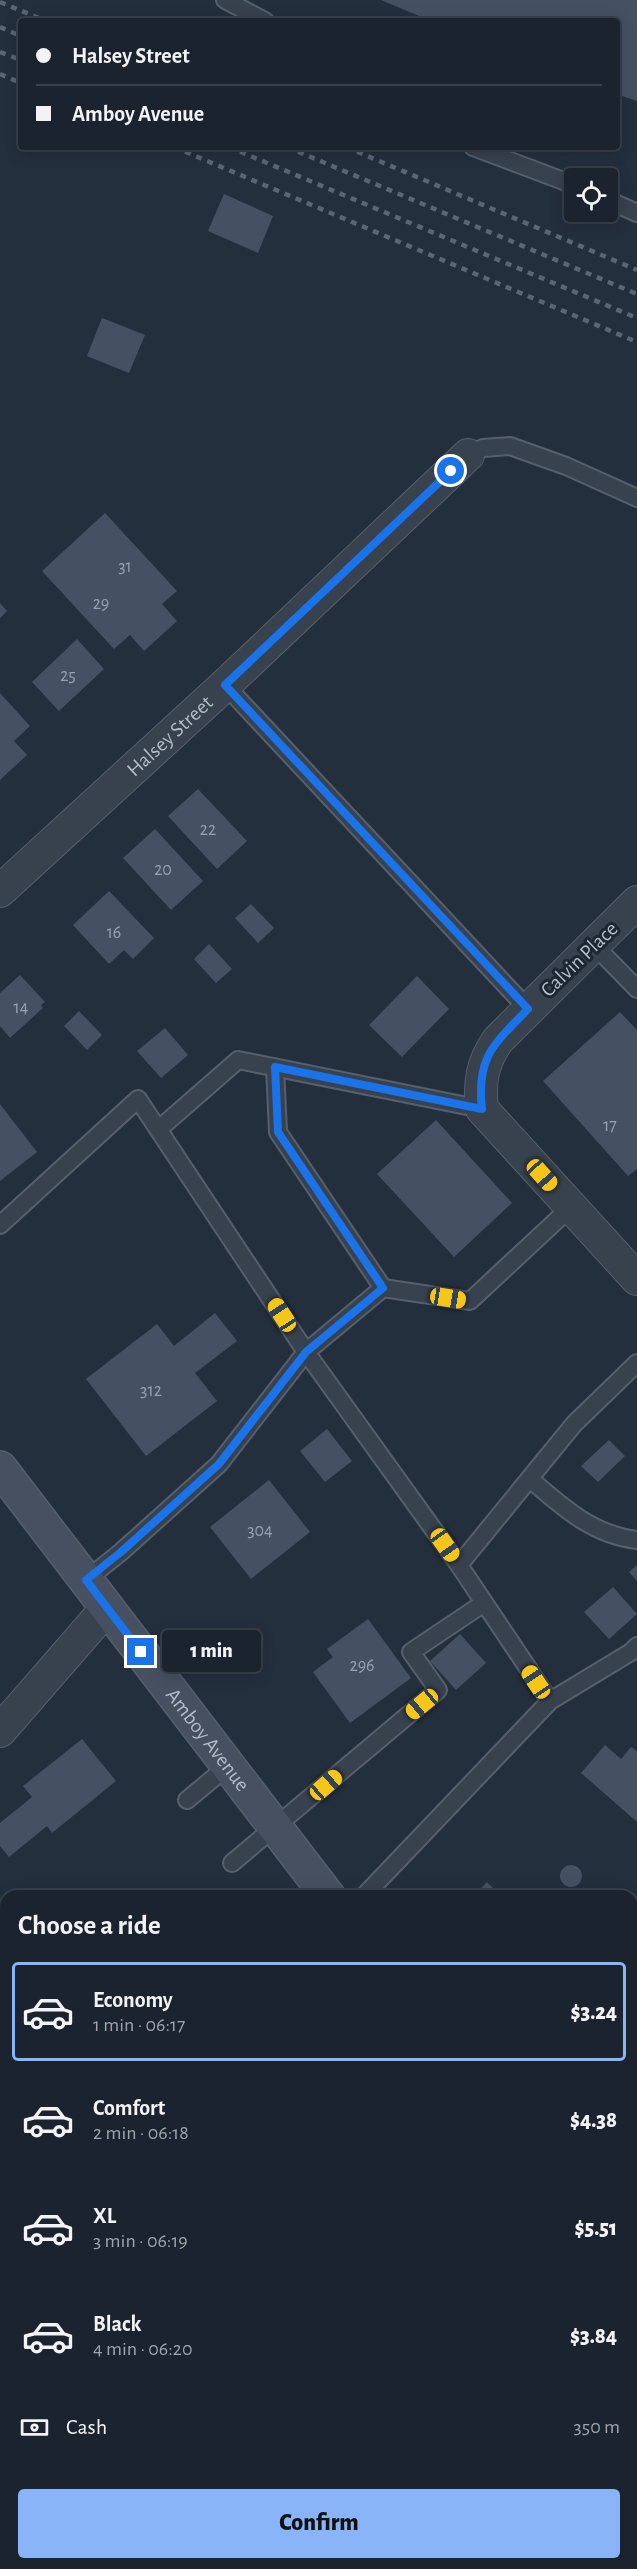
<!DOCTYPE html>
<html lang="en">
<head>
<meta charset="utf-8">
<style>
  body { margin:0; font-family:"Alegreya Sans",sans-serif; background:#282f3a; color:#f1f3f6; height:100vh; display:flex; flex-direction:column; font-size:22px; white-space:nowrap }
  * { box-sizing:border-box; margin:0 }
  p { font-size:20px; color:#a0a4aa }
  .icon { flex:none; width:33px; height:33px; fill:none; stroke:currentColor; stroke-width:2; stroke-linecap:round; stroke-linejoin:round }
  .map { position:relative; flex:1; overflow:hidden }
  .drawer { position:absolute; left:0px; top:1890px; width:638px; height:680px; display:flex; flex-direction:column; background:#1b232e; border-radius:18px 18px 0 0; box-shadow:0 3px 15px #0003,0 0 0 2px #39404a }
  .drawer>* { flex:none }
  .hud { position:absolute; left:18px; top:18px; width:602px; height:132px; border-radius:6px; box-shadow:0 3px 15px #0003,0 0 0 2px #39404a; display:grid; align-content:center; height:132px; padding:0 18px; background:#1b232e }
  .fabs { position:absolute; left:564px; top:168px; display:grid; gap:12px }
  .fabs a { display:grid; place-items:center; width:54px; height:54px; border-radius:6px; background:#1b232e; box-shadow:0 3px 15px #0003,0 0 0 2px #39404a; font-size:30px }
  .end { position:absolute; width:27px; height:27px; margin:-14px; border:8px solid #1a73e8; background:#fff; box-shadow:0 0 0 3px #fff }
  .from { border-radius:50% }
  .bubble { position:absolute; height:42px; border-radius:6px; background:#1b232e; box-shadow:0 3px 15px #0003,0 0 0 2px #39404a; font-size:20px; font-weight:800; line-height:42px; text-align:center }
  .car { position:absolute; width:18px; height:36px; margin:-18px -9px; border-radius:8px; box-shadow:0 0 4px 2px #0007; background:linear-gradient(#f5c518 24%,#345 0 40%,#f5c518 0 76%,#345 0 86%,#f5c518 0) }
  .hud b { display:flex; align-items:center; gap:21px; height:57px; font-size:22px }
  .hud b+b { border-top:2px solid #39404a }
  .hud i { width:15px; height:15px; background:#f1f3f6 }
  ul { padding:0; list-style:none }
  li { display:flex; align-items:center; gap:18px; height:99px; margin:0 12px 9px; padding:0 6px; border:3px solid transparent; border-radius:6px }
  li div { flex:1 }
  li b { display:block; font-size:22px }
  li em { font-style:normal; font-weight:800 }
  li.selected { border-color:#8ab4f8 }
  li>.icon { width:54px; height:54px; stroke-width:1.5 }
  h2 { padding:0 18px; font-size:27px; line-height:72px }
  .pay { display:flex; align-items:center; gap:15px; height:66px; padding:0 18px; font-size:22px }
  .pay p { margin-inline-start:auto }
  .primary-button { display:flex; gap:12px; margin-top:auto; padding:12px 18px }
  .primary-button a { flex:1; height:69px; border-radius:6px; background:#8ab4f8; color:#111; font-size:24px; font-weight:800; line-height:69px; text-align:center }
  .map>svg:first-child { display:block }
</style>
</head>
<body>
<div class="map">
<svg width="637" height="2569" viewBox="0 0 637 2569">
  <rect width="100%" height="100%" fill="#242f3e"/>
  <!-- green -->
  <path fill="#263c3f" d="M0,2209l6,11v344h31l-5,5h-32z"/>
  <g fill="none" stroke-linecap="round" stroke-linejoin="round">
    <!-- stream -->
    <path stroke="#394c67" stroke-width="10" d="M0,2437l6,12
      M64,2564l3,5"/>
  </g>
  <!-- building -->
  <path fill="#455162" d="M381,0h256v101l-21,-7v-73h-185z
    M224,194l49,22 -15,37 -50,-22z
    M102,318l43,17 -16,38 -42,-17z
    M105,513l72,78 -15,13 15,17 -33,30 -14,-16 -16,14 -72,-78z
    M0,603l7,8 -7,7z
    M77,639l27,30 -45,42 -27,-29z
    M0,693l30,33 -16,15 13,14 -27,25z
    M198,789l49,52 -30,28 -49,-53z
    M155,829l48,52 -32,29 -48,-52z
    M109,891l45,47 -21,21 -9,-9 -15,14 -36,-39z
    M251,904l23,24 -16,15 -23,-25z
    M209,944l23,25 -16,14 -22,-24z
    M20,975l25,27 -4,3 2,3 -33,30 -10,-12v-33z
    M417,976l32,33 -47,48 -33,-32z
    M79,1011l23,24 -15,15 -23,-24z
    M620,1012l17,18v139l-9,7 -85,-95z
    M165,1028l23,27 -27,23 -24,-27z
    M0,1104l37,48 -37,29z
    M436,1120l76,83 -58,54 -77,-83z
    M215,1313l22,28 -42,32 22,28 -71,55 -60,-77 71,-55 17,22z
    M327,1429l25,32 -27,21 -25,-31z
    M609,1440l16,16 -27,26 -17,-16z
    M269,1480l41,52 -59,47 -41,-52z
    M637,1565v16l-8,-9z
    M613,1587l24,27 -28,25 -25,-27z
    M368,1619l43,59 -61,45 -37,-51 20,-15 -6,-8z
    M460,1634l26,29 -30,27 -26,-29z
    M82,1739l34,42 -64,52 -5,-7 -38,31 -9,-11v-23l32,-26 -9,-11z
    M605,1745l16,14 10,-12 6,4v71l-56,-49z
    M560 1876a11 11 0 1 1 22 0a11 11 0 1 1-22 0Z
    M487,1882l14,14h-27z
    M632,2519l5,7v43h-11l-5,-5h11z
    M197,2564h66l5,5h-65z
    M303,2564h84l-4,5h-74z"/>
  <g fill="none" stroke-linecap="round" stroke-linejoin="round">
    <defs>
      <path id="lane" d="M225,0l40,21
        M473,147l101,38
        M608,200l29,13
        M468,455l15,-7 27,-2 56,20 71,32
        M225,685l303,324
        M594,945l43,44
        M275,1067l3,65 105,156 87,13 101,-94
        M159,1129l79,-69 244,49
        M0,1225l138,-126 168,253 153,213 91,136
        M530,1479c32,28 63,56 107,61
        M459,1565l115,-141 63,-61
        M86,1580l35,-28 98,-88 87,-112 77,-64
        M187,1800l41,-34
        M232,1863l206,-173 -27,-38 73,-49
        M364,1896l186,-195 81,-49 6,-6
        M0,1922l6,5
        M0,2030l6,9"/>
      <g id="street">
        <path id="s1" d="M0,891l225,-206 243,-230"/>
        <path d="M637,902l-139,138c-16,23 -19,42 -16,69l155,170"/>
        <path d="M0,1731l107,-123"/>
      </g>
      <g id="secondary">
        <path id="s2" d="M0,1468l328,428"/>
        <path d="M632,1943l5,-6"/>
        <path d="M632,2296l5,7"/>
        <path d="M97,2569l5,-5"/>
      </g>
    </defs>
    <!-- lane casing -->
    <use href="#lane" stroke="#565f6c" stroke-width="20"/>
    <!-- street casing -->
    <use href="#street" stroke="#565f6c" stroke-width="34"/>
    <!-- secondary casing -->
    <use href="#secondary" stroke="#565f6c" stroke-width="36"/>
    <!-- path -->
    <path stroke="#44595c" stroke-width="4" stroke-dasharray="4.5 4.5" stroke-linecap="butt" d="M0,2397l6,12
      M0,2526l6,-3"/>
    <!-- lane -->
    <use href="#lane" stroke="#38414e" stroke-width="16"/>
    <!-- street -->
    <use href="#street" stroke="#38414e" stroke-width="32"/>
    <!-- secondary -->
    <use href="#secondary" stroke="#465061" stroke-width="33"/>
    <!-- rail -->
    <path stroke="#5a6575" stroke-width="4.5" stroke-dasharray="6 6" stroke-linecap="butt" d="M0,2l46,19
      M0,27l21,9
      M0,52l21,8
      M0,74l21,9
      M174,147l463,195
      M229,147l408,171
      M287,147l350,147
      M346,147l291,123"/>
  </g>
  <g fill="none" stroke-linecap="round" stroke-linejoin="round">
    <!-- route -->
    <path stroke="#1a73e8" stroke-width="8" d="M141,1652l-55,-72 35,-28 98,-88 87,-112 77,-64 -105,-156 -3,-65 207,42c-6,-52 12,-65 46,-100l-303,-324 226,-214"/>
  </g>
  <g text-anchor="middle" stroke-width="6" stroke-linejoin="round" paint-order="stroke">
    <!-- number labels -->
    <g font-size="18" fill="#98a1af">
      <text x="125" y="572">31</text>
      <text x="101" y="609">29</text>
      <text x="68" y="681">25</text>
      <text x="208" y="835">22</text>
      <text x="163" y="875">20</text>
      <text x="114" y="938">16</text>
      <text x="21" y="1013">14</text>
      <text x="610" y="1131">17</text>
      <text x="151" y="1396">312</text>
      <text x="260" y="1536">304</text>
      <text x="362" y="1671">296</text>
    </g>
    <!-- street labels -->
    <g font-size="21" fill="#b4bcc9" stroke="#1d2633">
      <text dy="7" stroke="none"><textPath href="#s1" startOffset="230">Halsey Street</textPath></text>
      <text transform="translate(579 959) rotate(-44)" y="7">Calvin Place</text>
      <text dy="7" stroke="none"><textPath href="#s2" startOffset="342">Amboy Avenue</textPath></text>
    </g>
  </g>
</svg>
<div class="fabs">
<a><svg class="icon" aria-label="locate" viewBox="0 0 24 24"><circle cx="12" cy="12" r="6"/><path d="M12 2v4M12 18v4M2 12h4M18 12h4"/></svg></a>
</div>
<i class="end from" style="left:451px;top:471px"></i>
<i class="end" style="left:141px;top:1652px"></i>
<div class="bubble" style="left:162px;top:1630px;width:99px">1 min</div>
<i class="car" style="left:542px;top:1175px;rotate:138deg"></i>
<i class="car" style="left:448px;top:1298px;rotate:99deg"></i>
<i class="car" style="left:282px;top:1315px;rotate:327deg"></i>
<i class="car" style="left:445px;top:1545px;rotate:145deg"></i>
<i class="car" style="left:536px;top:1682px;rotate:326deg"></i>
<i class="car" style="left:422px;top:1704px;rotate:230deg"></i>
<i class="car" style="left:326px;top:1785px;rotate:49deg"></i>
<div class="hud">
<b><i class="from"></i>Halsey Street</b>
<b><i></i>Amboy Avenue</b>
</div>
<section class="drawer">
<h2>Choose a ride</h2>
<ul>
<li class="selected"><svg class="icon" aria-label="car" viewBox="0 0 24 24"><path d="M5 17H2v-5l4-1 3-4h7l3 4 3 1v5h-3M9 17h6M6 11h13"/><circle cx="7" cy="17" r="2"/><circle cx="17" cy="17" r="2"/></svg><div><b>Economy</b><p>1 min · 06:17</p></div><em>$3.24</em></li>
<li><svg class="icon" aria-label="car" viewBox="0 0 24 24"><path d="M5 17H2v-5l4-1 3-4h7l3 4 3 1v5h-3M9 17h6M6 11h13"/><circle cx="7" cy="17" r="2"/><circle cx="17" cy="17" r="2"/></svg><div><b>Comfort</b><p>2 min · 06:18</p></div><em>$4.38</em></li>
<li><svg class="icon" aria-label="car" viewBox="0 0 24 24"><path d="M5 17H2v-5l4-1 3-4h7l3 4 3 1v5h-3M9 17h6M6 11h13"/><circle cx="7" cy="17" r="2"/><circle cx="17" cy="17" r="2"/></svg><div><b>XL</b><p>3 min · 06:19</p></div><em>$5.51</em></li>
<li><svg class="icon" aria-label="car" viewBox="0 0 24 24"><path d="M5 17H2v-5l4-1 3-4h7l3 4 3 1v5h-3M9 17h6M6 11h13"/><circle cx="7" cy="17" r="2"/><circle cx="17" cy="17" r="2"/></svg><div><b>Black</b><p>4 min · 06:20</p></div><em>$3.84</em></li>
</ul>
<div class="pay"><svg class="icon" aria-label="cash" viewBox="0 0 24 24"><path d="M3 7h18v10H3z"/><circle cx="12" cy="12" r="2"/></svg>Cash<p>350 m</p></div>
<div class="primary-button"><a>Confirm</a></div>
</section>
</div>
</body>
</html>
